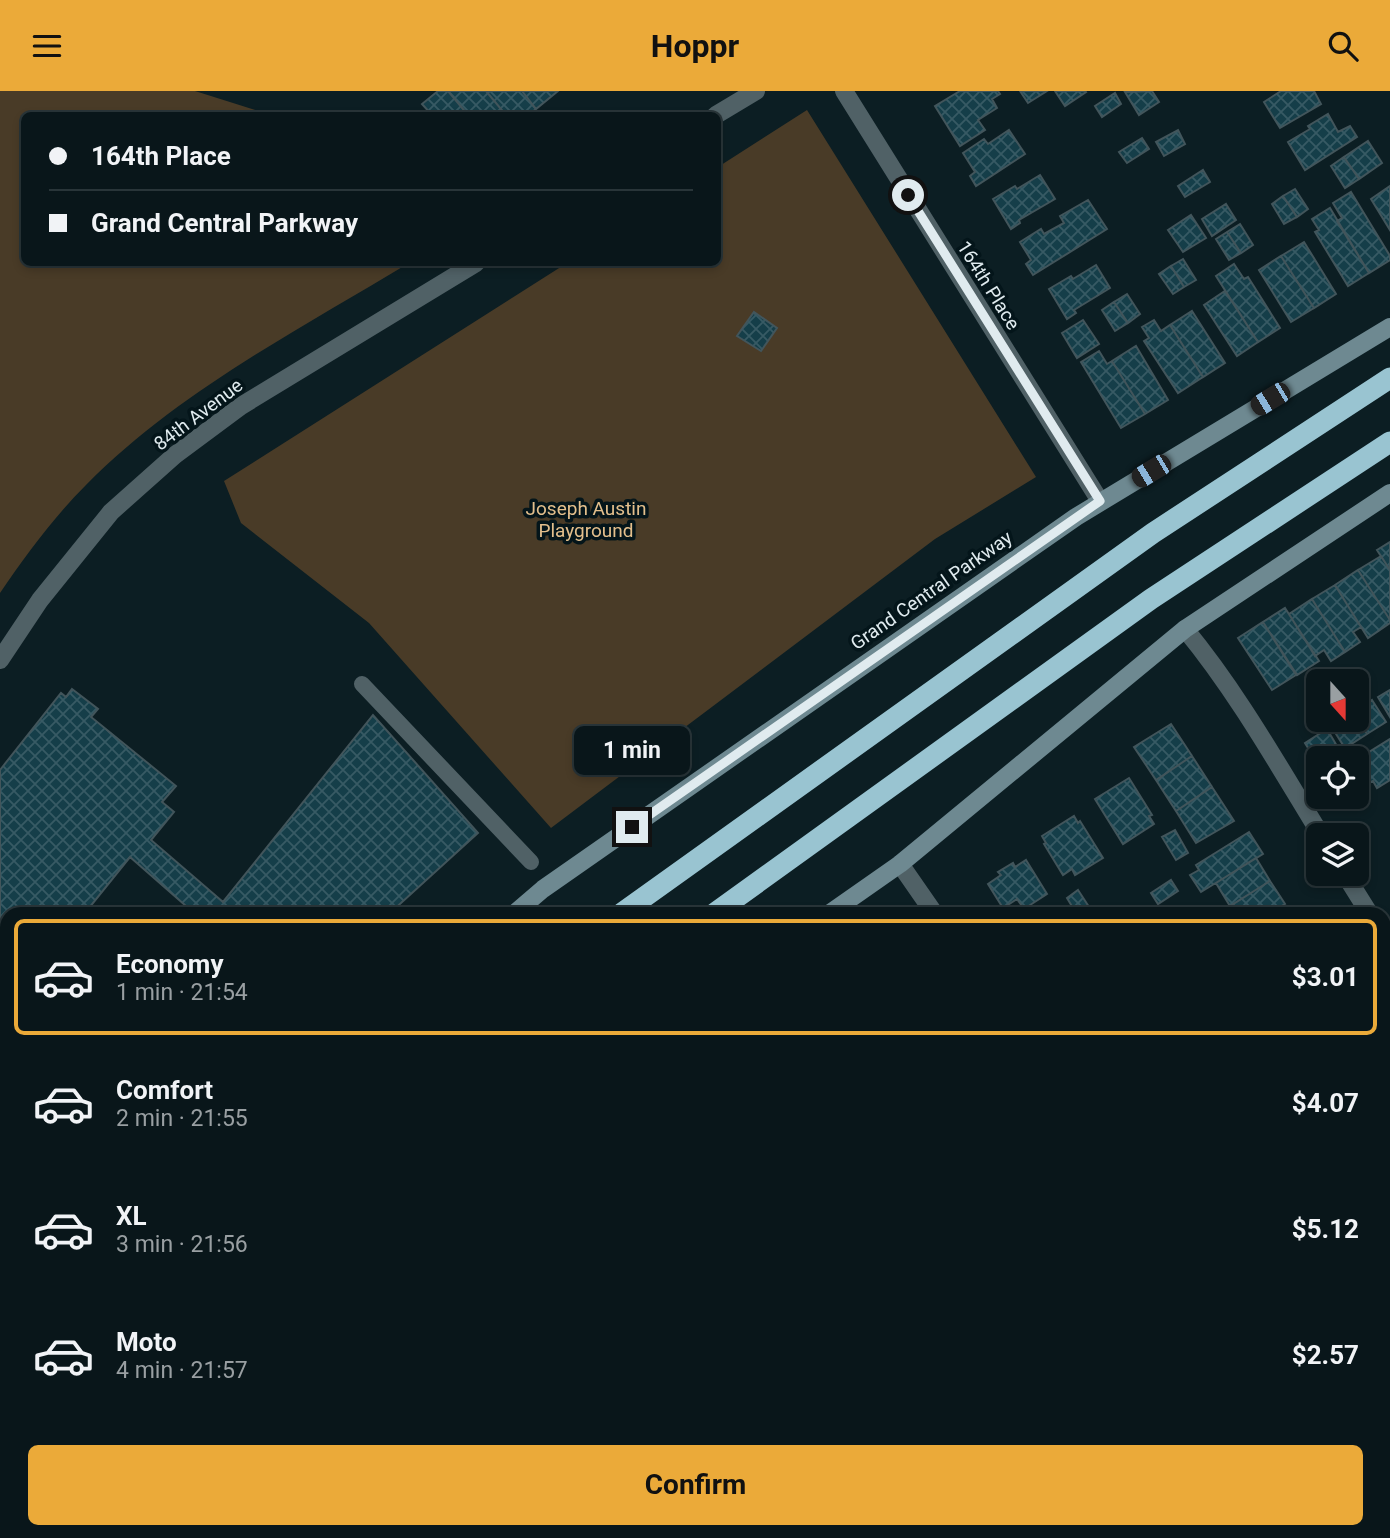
<!DOCTYPE html>
<html lang="en">
<head>
<meta charset="utf-8">
<style>
  body { margin:0; font-family:Roboto,sans-serif; background:#172327; color:#f1f3f6; height:100vh; display:flex; flex-direction:column; font-size:26px; white-space:nowrap }
  * { box-sizing:border-box; margin:0 }
  p { font-size:23px; color:#999fa2 }
  .icon { flex:none; width:38px; height:38px; fill:none; stroke:currentColor; stroke-width:2; stroke-linecap:round; stroke-linejoin:round }
  .map { position:relative; flex:1; overflow:hidden }
  .drawer { position:absolute; left:0px; top:816px; width:1391px; height:632px; display:flex; flex-direction:column; background:#09161a; border-radius:21px 21px 0 0; box-shadow:0 4px 10px #0003,0 0 0 2px #293539 }
  .drawer>* { flex:none }
  .banner { position:absolute; left:21px; top:21px; width:700px; height:154px; border-radius:10px; box-shadow:0 4px 10px #0003,0 0 0 2px #293539; display:grid; align-content:center; height:154px; padding:0 28px; background:#09161a }
  .needle { width:46px; rotate:159deg }
  .buttons { position:absolute; left:1306px; top:578px; display:grid; gap:14px }
  .buttons a { display:grid; place-items:center; width:63px; height:63px; border-radius:10px; background:#09161a; box-shadow:0 4px 10px #0003,0 0 0 2px #293539; font-size:35px }
  .end { position:absolute; width:32px; height:32px; margin:-16px; border:9px solid #e0ebef; background:#111; box-shadow:0 0 0 4px #111 }
  .from { border-radius:50% }
  .bubble { position:absolute; height:49px; border-radius:10px; background:#09161a; box-shadow:0 4px 10px #0003,0 0 0 2px #293539; font-size:23px; font-weight:700; line-height:49px; text-align:center }
  .car { position:absolute; width:21px; height:42px; margin:-21px -10px; border-radius:9px; box-shadow:0 0 5px 2px #0007; background:linear-gradient(#222 24%,#8ab4d8 0 40%,#222 0 76%,#8ab4d8 0 86%,#222 0) }
  .banner b { display:flex; align-items:center; gap:24px; height:66px; font-size:26px }
  .banner b+b { border-top:2px solid #293539 }
  .banner i { width:18px; height:18px; background:#f1f3f6 }
  ul { padding:12px 0 0; list-style:none }
  li { display:flex; align-items:center; gap:21px; height:116px; margin:0 14px 10px; padding:0 14px; border:4px solid transparent; border-radius:10px }
  li div { flex:1 }
  li b { display:block; font-size:26px }
  li em { font-style:normal; font-weight:700 }
  li.active { border-color:#ebaa39 }
  li>.icon { width:63px; height:63px; stroke-width:1.5 }
  .button { display:flex; gap:14px; margin-top:auto; padding:14px 28px }
  .button a { flex:1; height:80px; border-radius:10px; background:#ebaa39; color:#111; font-size:28px; font-weight:700; line-height:80px; text-align:center }
  header { display:flex; justify-content:space-between; align-items:center; height:91px; padding:0 28px; background:#ebaa39; color:#111; font-size:32px; font-weight:700 }
  .map>svg:first-child { display:block }
</style>
</head>
<body>
<header><svg class="icon" aria-label="menu" viewBox="0 0 24 24"><path d="M4 6h16M4 12h16M4 18h16"/></svg>Hoppr<svg class="icon" aria-label="search" viewBox="0 0 24 24"><circle cx="10" cy="10" r="6"/><path d="M15 15l6 6"/></svg></header>
<div class="map">
<svg width="1390" height="1447" viewBox="0 0 1390 1447">
  <defs>
    <pattern id="building-cross-hatch" width="8" height="8" patternUnits="userSpaceOnUse" patternTransform="scale(1.75)"><rect width="8" height="8" fill="#153e49"/><path d="M0 0l8 8M0 8l8-8" fill="none" stroke="#375a64"/></pattern>
  </defs>
  <rect width="100%" height="100%" fill="#0c1e23"/>
  <!-- green -->
  <path fill="#493b27" d="M0,0h195l76,24h-247v148h385c-111,67 -231,129 -323,222 -33,33 -60,70 -86,108z
    M807,19l229,367 -101,62 -384,289 -182,-205 -128,-100 -17,-42 343,-218h151v-96z"/>
  <!-- building -->
  <path fill="url(#building-cross-hatch)" stroke="#42555b" stroke-width="2" d="M438,0h10l20,24h-36l-10,-11z
    M448,0h38l20,24h-38z
    M486,0h36l14,18 -8,6h-22z
    M522,0h36l-22,18z
    M960,0h38l2,3 -8,5 5,9 -19,12 7,10 -25,16 -25,-40z
    M1020,0h27l-19,12z
    M1055,0h30l1,1 -21,14z
    M1152,0l7,11 -20,13 -14,-23z
    M1281,0h33l7,13 -41,24 -16,-26z
    M1115,2l6,11 -19,13 -7,-11z
    M1328,23l10,18 12,-6 7,11 -52,33 -17,-28 22,-13 -2,-3z
    M1009,39l16,24 -49,32 -6,-10 5,-4 -12,-19 21,-14 4,5z
    M1178,39l7,14 -21,12 -8,-14z
    M1142,47l7,11 -22,14 -8,-11z
    M1368,50l14,22 -23,16 -15,-22z
    M1344,66l15,22 -14,9 -14,-22z
    M1203,79l7,12 -25,15 -7,-11z
    M1040,84l15,24 -36,21 1,3 -9,6 -18,-30 22,-13 2,3z
    M1390,95v44l-19,-31z
    M1295,98l13,20 -11,8 -14,-21z
    M1351,101l39,64v4l-21,13 -32,-52 5,-3 -9,-15z
    M1283,105l14,21 -13,7 -12,-20z
    M1088,109l19,29 -74,46 -7,-11 5,-4 -11,-18 21,-13 3,5 20,-11 -4,-7z
    M1226,113l10,16 -24,16 -10,-17z
    M1330,117l39,65 -21,13 -33,-54 4,-2 -7,-11z
    M1191,124l15,23 -23,14 -15,-22z
    M1240,133l13,21 -12,8 -14,-21z
    M1227,141l14,21 -12,7 -13,-21z
    M1304,151l32,52 -22,14 -33,-52z
    M1281,165l33,52 -23,14 -32,-52z
    M1183,168l13,21 -12,7 -13,-21z
    M1234,173l10,15 4,-2 32,51 -22,14 -42,-66z
    M1096,174l14,23 -36,22 2,3 -9,6 -18,-30 22,-13 2,3z
    M1171,175l13,21 -11,7 -14,-20z
    M1225,200l33,51 -21,14 -33,-51z
    M1127,203l13,20 -12,9 -14,-21z
    M1114,211l14,21 -13,8 -13,-21z
    M1192,220l33,52 -22,14 -33,-52z
    M754,221l23,16 -16,23 -24,-15z
    M1083,229l16,24 -22,14 -15,-25z
    M1154,229l7,11 9,-6 33,52 -25,16 -34,-52 5,-3 -7,-11z
    M1136,255l32,54 -23,14 -33,-53z
    M1099,260l8,13 5,-3 33,53 -24,14 -40,-66z
    M1390,451v28l-13,-20z
    M1381,465l9,14v50l-32,-50z
    M1358,479l32,50v3l-22,15 -33,-53z
    M1335,494l26,42 -8,5 7,10 -15,10 -33,-53z
    M1312,508l33,53 -14,9 -7,-11 -9,6 -26,-42z
    M1285,517l34,53 -22,14 -34,-53z
    M1263,531l33,53 -24,15 -34,-52z
    M72,598l26,20 -7,8 85,69 -14,16 12,10 -23,28 72,62 150,-187 105,118 -88,80h-196l-64,-56 -45,56h-78v90l-7,-6v-227l61,-77 5,4z
    M1390,599v27l-12,-20z
    M1372,609l14,22 -19,12 -11,-17v-6z
    M1356,626l11,17 -22,14 -14,-22 11,-7h14z
    M1171,633l21,32 -36,24 -22,-33z
    M1327,638l14,24 -8,5h-15v6l-13,-21z
    M1390,648v41l-13,8 -4,-7 -10,6 -7,-11 3,-3 -3,-5v-8z
    M1192,665l20,31 -36,24 -20,-31z
    M1129,687l23,37 -3,1 5,8 -31,20 -28,-45z
    M1212,696l22,34 -38,22 -20,-32z
    M1074,725l4,7 2,-2 23,37 -28,17 -3,-6 -9,6 -19,-31 2,-1 -4,-7z
    M1175,739l13,23 -12,7 -14,-23z
    M1249,741l14,22 -62,38 -11,-17 9,-5 -3,-5z
    M1256,767l14,23 -40,25 -14,-23z
    M1026,769l21,34 -23,15 -7,-10 -14,9 -15,-24 13,-9 -3,-3 15,-9 2,4z
    M1171,789l7,11 -20,13 -7,-11z
    M1270,790l15,23 -16,9h-34l-5,-7z
    M1078,799l15,23h-17l-9,-15z
    M1384,958l6,8v19l-6,4z
    M1390,985v31l-6,4v-31z
    M1390,1016v33l-6,4v-33z
    M7,1036v110l-7,2v-107z
    M203,1440h44l3,6 -43,1z
    M335,1440h51l-10,7h-44l-2,-4z
    M386,1440h25l4,7h-39z
    M553,1440h51l-11,7h-37z
    M655,1440h18l3,4 -5,3h-24l-1,-2z
    M772,1440h46l-11,7h-31z
    M818,1440h19l4,7h-34z
    M1002,1440h27l4,7h-42z
    M1063,1440h32l1,2 -7,5h-22z"/>
  <g fill="none" stroke-linecap="round" stroke-linejoin="round">
    <!-- lane -->
    <path stroke="#506166" stroke-width="16" d="M362,593l169,178
      M1384,1204l6,9
      M692,1440l4,7
      M1108,1440l4,7"/>
    <!-- street -->
    <path stroke="#506166" stroke-width="18" d="M844,0l256,410
      M716,24l40,-24
      M1185,538c52,63 93,136 136,206
      M0,569l40,-60 71,-88 64,-57 66,-49 235,-143
      M900,773l34,49
      M1344,782l25,40
      M1384,848l6,10
      M1384,1304l6,-4
      M482,1440l4,7
      M900,1440l4,7
      M1318,1440l5,7
      M1174,1447l10,-7"/>
    <!-- secondary -->
    <path stroke="#6e8991" stroke-width="18" d="M515,822l28,-24 533,-372 314,-190
      M830,822l70,-49 285,-235 205,-136
      M0,1263l7,-6
      M97,1447l7,-7"/>
    <!-- highway -->
    <path stroke="#99c4d1" stroke-width="21" d="M622,822l531,-380 237,-155
      M715,822l436,-314 239,-157
      M0,1361l7,-7
      M0,1435l7,-6"/>
  </g>
  <g fill="none" stroke-linecap="round" stroke-linejoin="round">
    <!-- route -->
    <path stroke="#e0ebef" stroke-width="9" d="M632,736l468,-326 -192,-306"/>
  </g>
  <g text-anchor="middle" stroke-width="7" stroke-linejoin="round" paint-order="stroke">
    <!-- street labels -->
    <g font-size="19" fill="#e0ebef" stroke="#04151a">
      <text transform="translate(989 194) rotate(58)" y="7">164th Place</text>
      <text transform="translate(198 323) rotate(-37)" y="7">84th Avenue</text>
      <text transform="translate(931 499) rotate(-35)" y="7">Grand Central Parkway</text>
    </g>
    <!-- park labels -->
    <g font-size="19" fill="#e3bf8c" stroke="#04151a">
      <text x="586" y="424">Joseph Austin<tspan x="586" dy="22">Playground</tspan></text>
    </g>
  </g>
</svg>
<div class="buttons">
<a><svg class="needle" viewBox="-14 -14 28 28"><path d="M0-13l5 13h-10z" fill="#e53935"/><path d="M0 13l5-13h-10z" fill="#999fa2"/></svg></a>
<a><svg class="icon" aria-label="locate" viewBox="0 0 24 24"><circle cx="12" cy="12" r="6"/><path d="M12 2v4M12 18v4M2 12h4M18 12h4"/></svg></a>
<a><svg class="icon" aria-label="layers" viewBox="0 0 24 24"><path d="M12 4l9 5-9 5-9-5zM3 14l9 5 9-5"/></svg></a>
</div>
<i class="end from" style="left:908px;top:104px"></i>
<i class="end" style="left:632px;top:736px"></i>
<div class="bubble" style="left:574px;top:635px;width:116px">1 min</div>
<i class="car" style="left:1270px;top:308px;rotate:239deg"></i>
<i class="car" style="left:1151px;top:380px;rotate:239deg"></i>
<div class="banner">
<b><i class="from"></i>164th Place</b>
<b><i></i>Grand Central Parkway</b>
</div>
<section class="drawer">
<ul>
<li class="active"><svg class="icon" aria-label="car" viewBox="0 0 24 24"><path d="M5 17H2v-5l4-1 3-4h7l3 4 3 1v5h-3M9 17h6M6 11h13"/><circle cx="7" cy="17" r="2"/><circle cx="17" cy="17" r="2"/></svg><div><b>Economy</b><p>1 min · 21:54</p></div><em>$3.01</em></li>
<li><svg class="icon" aria-label="car" viewBox="0 0 24 24"><path d="M5 17H2v-5l4-1 3-4h7l3 4 3 1v5h-3M9 17h6M6 11h13"/><circle cx="7" cy="17" r="2"/><circle cx="17" cy="17" r="2"/></svg><div><b>Comfort</b><p>2 min · 21:55</p></div><em>$4.07</em></li>
<li><svg class="icon" aria-label="car" viewBox="0 0 24 24"><path d="M5 17H2v-5l4-1 3-4h7l3 4 3 1v5h-3M9 17h6M6 11h13"/><circle cx="7" cy="17" r="2"/><circle cx="17" cy="17" r="2"/></svg><div><b>XL</b><p>3 min · 21:56</p></div><em>$5.12</em></li>
<li><svg class="icon" aria-label="car" viewBox="0 0 24 24"><path d="M5 17H2v-5l4-1 3-4h7l3 4 3 1v5h-3M9 17h6M6 11h13"/><circle cx="7" cy="17" r="2"/><circle cx="17" cy="17" r="2"/></svg><div><b>Moto</b><p>4 min · 21:57</p></div><em>$2.57</em></li>
</ul>
<div class="button"><a>Confirm</a></div>
</section>
</div>
</body>
</html>
